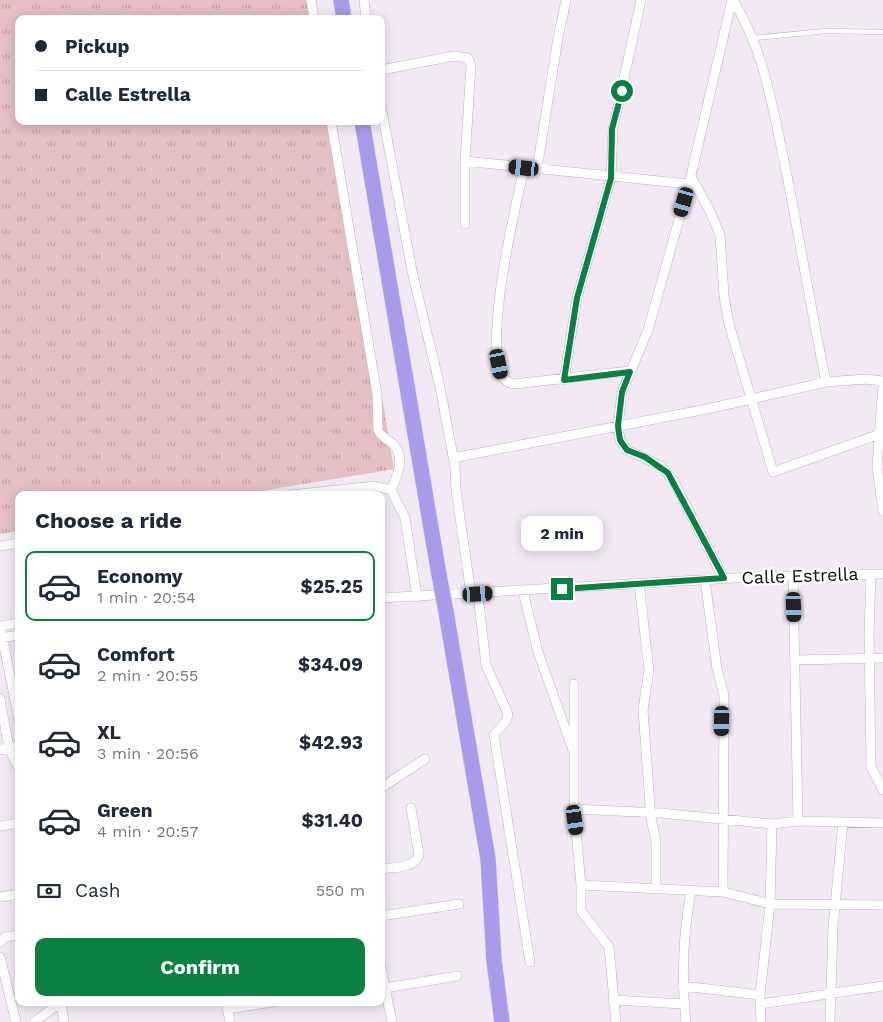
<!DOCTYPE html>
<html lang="en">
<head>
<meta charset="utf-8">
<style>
  body { margin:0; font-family:"Work Sans",sans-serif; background:#f2f2f3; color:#1f2937; height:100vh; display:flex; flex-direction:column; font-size:19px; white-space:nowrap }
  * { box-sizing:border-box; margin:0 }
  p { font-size:16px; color:#747a83 }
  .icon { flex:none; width:28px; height:28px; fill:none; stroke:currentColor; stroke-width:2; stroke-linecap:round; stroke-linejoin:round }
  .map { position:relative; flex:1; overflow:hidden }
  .sheet { position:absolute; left:15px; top:491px; width:370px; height:515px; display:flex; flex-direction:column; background:#fff; border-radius:10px; box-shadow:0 2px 12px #0003 }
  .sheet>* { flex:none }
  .banner { position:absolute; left:15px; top:15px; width:370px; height:110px; border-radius:10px; box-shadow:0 2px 12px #0003; display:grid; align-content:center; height:110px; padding:0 20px; background:#fff }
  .end { position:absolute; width:22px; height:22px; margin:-11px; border:6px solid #0b8043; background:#fff; box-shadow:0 0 0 2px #fff }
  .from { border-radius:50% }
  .bubble { position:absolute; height:35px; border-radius:10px; background:#fff; box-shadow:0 2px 12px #0003; font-size:16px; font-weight:700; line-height:35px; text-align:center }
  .car { position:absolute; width:15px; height:30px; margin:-15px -8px; border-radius:6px; box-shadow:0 0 4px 1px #0007; background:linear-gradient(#222 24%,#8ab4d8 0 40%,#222 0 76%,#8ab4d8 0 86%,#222 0) }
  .banner b { display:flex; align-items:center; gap:18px; height:48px; font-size:19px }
  .banner b+b { border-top:1px solid #e0e1e3 }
  .banner i { width:12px; height:12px; background:#1f2937 }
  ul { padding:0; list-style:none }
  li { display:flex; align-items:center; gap:15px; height:70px; margin:0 10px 8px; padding:0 10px; border:2px solid transparent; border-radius:10px }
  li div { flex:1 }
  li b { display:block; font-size:19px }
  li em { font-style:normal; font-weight:700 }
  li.current { border-color:#0b8043 }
  li>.icon { width:45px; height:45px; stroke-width:1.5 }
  h2 { padding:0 20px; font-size:22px; line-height:60px }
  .pay { display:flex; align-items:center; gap:12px; height:55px; padding:0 20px; font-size:19px }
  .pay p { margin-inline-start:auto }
  .button { display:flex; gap:10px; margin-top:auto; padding:10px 20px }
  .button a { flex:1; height:58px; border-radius:10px; background:#0b8043; color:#fff; font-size:20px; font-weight:700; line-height:58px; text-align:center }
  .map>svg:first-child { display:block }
</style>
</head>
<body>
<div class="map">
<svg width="883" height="1022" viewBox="0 0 883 1022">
  <defs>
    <pattern id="grass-tufts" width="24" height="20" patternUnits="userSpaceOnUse" patternTransform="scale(1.25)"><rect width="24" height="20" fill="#e5bfc4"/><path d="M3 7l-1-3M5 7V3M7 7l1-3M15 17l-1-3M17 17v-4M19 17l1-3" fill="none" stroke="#c3a3a7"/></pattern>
  </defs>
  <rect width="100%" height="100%" fill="#f2e9f5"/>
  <!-- grass -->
  <path fill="url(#grass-tufts)" d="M0,0h316l3,19h-300v102h317l58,348 -156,26h-219v36l-19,3z"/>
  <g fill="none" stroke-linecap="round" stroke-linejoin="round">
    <defs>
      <path id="service" d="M753,38l73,-7 57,1"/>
      <path id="minor" d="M311,0l3,19
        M364,0l2,19
        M733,0c29,47 38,98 49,151 16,77 28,154 44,231
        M381,70l73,-14 14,2 3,8 -6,95v63
        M381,106l31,165 28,116 15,80 1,23 15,104
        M331,121l46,273 1,36c3,7 9,9 15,14 13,13 4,33 -2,46
        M465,161l224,23
        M524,168c-6,29 -52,213 -10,216l116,-13
        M537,169l21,-131 8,-38
        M691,177l18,32 11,26 4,61 5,28 44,148 107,-38
        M564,380l13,-82 34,-120 2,-49 28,-129
        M883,384l-6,83 6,44
        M453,458l254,-49 119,-27 41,-3 16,2
        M291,495l84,-9 16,4 14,28 12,79
        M0,546l19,-3
        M871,574l-2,59 2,134 12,23
        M793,576l5,245
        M724,579l-51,-99 -12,-14 -34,-16 -7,-10 -2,-14 4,-34 26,-62 41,-146 43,-184
        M705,580l12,89 7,26 -1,197
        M639,584l10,86 -6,40 8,108 5,24v45
        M523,591l15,61 35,98
        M478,594l8,71 22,49 -2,7 -12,14 36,227
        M381,598l372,-21 130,-3
        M19,623l-19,3 19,94
        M0,638l19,-3
        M796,660l87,-2
        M574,684v125l7,76 142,7 47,12 113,1
        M0,699l9,49 10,21
        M0,750l19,-4
        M381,788l44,-29
        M574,809l86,4 112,11 26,-3 85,2
        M0,826l19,-3
        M381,869c14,-2 32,0 38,-14l-8,-47
        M581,885v26l28,36 7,75
        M0,897l19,-3
        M381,916l78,-12
        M0,942l5,-5 14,-2
        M0,957l16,65
        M381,968l11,54
        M682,986l78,9
        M385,988l72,-12
        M613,1000l71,4
        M226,1002l4,20
        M760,1004l123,-18
        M227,1009l46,-7
        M34,1022l27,-20 3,20
        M686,1022c-5,-45 -3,-87 5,-131
        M761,1022l-1,-27 10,-91 2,-80
        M830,1022l3,-95 10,-105"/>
      <path id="motorway" d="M341,0l3,19
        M362,121l76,448
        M446,612l42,247 6,101 8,62"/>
    </defs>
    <!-- service casing -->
    <use href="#service" stroke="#bcb5bf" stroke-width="5.5"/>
    <!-- minor casing -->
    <use href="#minor" stroke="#bcb5bf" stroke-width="10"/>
    <!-- motorway casing -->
    <use href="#motorway" stroke="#cfcecf" stroke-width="16"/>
    <!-- service -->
    <use href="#service" stroke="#fff" stroke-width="4.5"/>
    <!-- minor -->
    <use href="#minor" stroke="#fff" stroke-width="9"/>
    <!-- motorway -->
    <use href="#motorway" stroke="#a99bea" stroke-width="15"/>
    <defs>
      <path id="motorway-bridge" d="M438,569l8,43"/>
    </defs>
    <!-- motorway-bridge casing -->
    <use href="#motorway-bridge" stroke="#cfcecf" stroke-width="16" stroke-linecap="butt"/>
    <!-- motorway-bridge -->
    <use href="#motorway-bridge" stroke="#a99bea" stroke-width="15"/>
  </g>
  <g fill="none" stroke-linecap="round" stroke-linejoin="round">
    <!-- route -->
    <path stroke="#0b8043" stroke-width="6" d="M562,589l162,-11 -56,-105 -23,-16 -18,-7 -7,-10 -2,-14 4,-34 8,-20 -66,8 13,-82 34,-120 1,-49 10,-38"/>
  </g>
  <g text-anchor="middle" stroke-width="5" stroke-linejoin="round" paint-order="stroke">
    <!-- street labels -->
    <g font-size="18" fill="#0e0b0f" stroke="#fff">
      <text transform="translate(800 576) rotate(-2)" y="6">Calle Estrella</text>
    </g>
  </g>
</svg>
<i class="end from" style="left:622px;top:91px"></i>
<i class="end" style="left:562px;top:589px"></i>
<div class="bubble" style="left:521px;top:516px;width:82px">2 min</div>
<i class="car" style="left:524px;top:168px;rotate:276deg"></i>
<i class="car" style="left:684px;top:202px;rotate:196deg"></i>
<i class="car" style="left:499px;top:364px;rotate:169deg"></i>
<i class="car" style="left:478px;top:594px;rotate:87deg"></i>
<i class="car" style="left:794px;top:607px;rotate:178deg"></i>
<i class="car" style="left:722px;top:721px;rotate:181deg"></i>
<i class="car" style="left:575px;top:820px;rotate:172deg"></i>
<div class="banner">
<b><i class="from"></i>Pickup</b>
<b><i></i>Calle Estrella</b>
</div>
<section class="sheet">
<h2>Choose a ride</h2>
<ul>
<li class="current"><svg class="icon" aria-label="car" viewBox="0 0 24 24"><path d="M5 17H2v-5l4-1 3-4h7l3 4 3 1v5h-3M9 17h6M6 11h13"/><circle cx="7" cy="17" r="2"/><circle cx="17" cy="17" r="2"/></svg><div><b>Economy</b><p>1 min · 20:54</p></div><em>$25.25</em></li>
<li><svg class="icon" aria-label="car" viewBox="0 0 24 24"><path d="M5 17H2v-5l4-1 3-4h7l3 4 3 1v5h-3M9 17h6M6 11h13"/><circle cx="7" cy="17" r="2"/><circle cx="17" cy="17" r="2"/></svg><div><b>Comfort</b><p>2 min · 20:55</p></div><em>$34.09</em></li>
<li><svg class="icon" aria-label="car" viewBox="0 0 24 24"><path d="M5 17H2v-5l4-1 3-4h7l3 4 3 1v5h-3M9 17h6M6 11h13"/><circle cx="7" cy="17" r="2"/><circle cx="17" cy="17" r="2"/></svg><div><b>XL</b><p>3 min · 20:56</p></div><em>$42.93</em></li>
<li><svg class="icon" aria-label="car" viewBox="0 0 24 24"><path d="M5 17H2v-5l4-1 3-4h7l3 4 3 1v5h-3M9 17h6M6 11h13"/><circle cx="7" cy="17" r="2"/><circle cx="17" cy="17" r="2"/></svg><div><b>Green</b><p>4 min · 20:57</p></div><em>$31.40</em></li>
</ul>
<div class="pay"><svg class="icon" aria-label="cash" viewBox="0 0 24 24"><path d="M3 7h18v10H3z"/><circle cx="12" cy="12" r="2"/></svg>Cash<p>550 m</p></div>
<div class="button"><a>Confirm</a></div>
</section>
</div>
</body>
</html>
